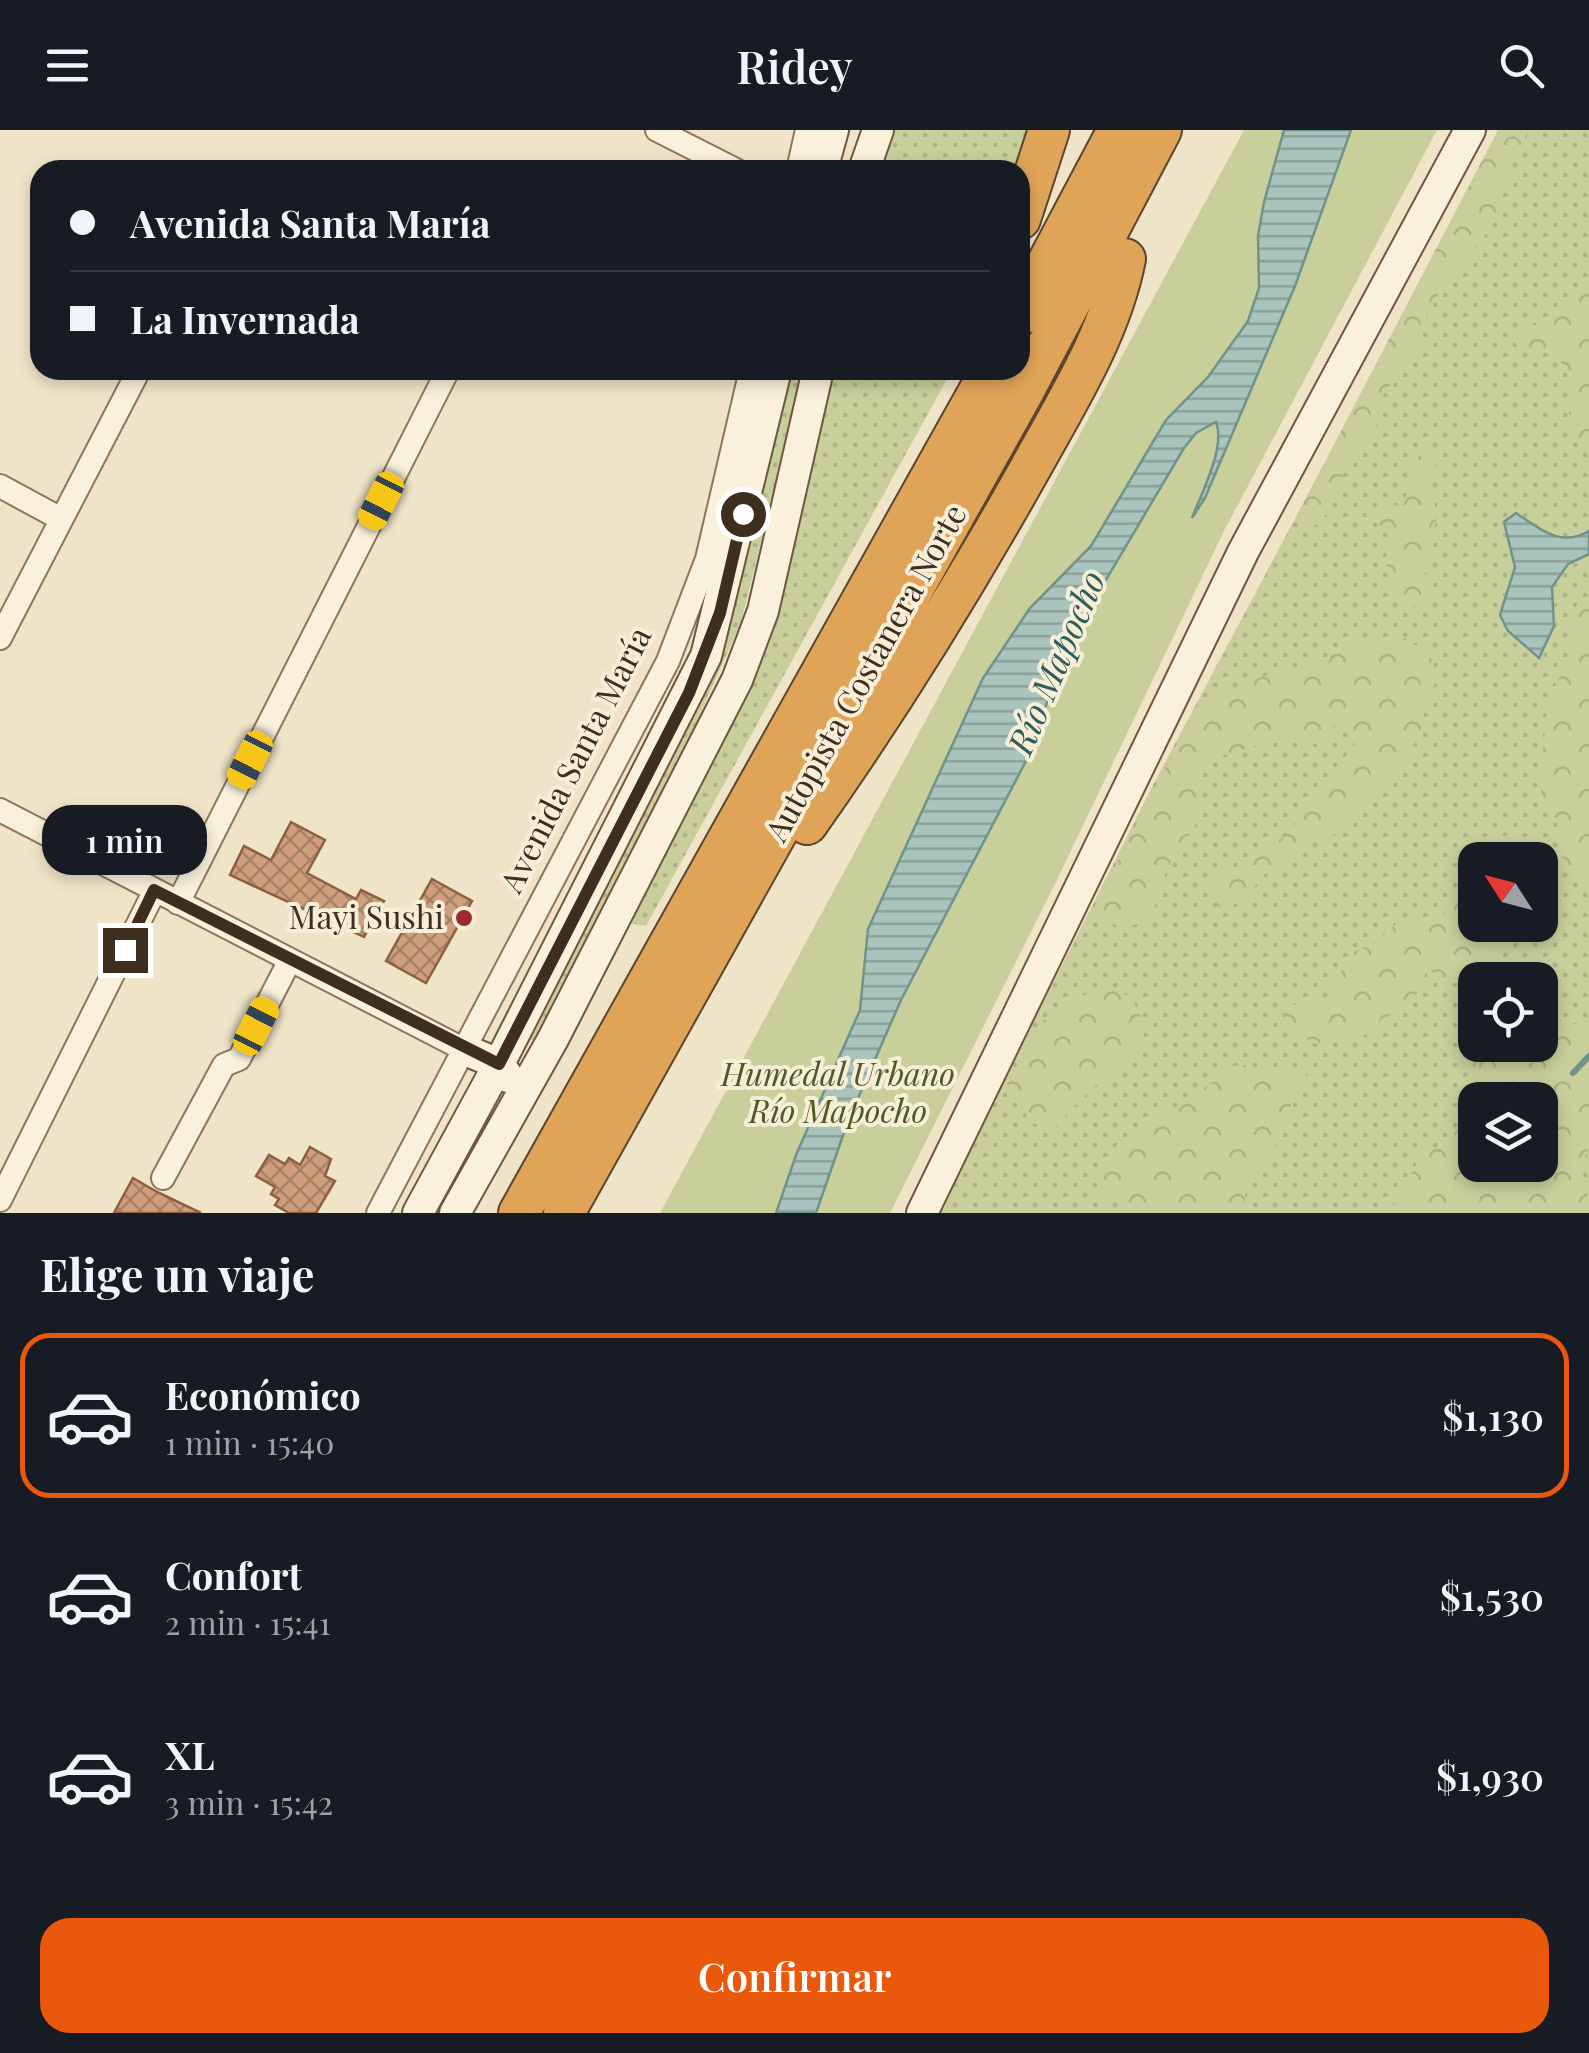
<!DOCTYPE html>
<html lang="es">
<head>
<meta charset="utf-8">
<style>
  body { margin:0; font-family:"Playfair Display",serif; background:#20242c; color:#f1f3f6; height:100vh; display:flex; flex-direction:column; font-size:38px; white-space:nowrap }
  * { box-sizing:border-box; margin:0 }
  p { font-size:32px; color:#9ea1a6 }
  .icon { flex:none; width:55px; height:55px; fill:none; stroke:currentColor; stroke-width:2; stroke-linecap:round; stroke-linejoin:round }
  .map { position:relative; height:1083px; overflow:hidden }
  .details { display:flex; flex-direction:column; background:#171b24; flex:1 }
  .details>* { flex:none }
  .guide { position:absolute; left:30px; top:30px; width:1000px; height:220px; border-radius:30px; box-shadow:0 5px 15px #0003; display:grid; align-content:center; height:220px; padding:0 40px; background:#171b24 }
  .needle { width:65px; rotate:306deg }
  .controls { position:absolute; left:1458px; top:712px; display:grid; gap:20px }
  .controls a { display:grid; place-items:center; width:100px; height:100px; border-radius:20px; background:#171b24; box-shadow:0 5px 15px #0003; font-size:50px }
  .end { position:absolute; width:45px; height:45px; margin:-22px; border:12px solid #3d2e20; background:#fff; box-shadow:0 0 0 5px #fff }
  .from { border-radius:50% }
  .bubble { position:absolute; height:70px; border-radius:30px; background:#171b24; box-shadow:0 5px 15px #0003; font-size:32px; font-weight:600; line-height:70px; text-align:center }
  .car { position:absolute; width:30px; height:60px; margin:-30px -15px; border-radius:12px; box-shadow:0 0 8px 2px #0007; background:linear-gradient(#f5c518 24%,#345 0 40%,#f5c518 0 76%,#345 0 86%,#f5c518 0) }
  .guide b { display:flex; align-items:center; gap:35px; height:95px; font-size:38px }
  .guide b+b { border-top:2px solid #363941 }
  .guide i { width:25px; height:25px; background:#f1f3f6 }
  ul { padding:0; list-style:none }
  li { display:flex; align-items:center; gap:30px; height:165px; margin:0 20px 15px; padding:0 20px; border:5px solid transparent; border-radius:30px }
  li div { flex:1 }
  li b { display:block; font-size:38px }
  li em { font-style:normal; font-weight:600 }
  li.on { border-color:#ea580c }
  li>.icon { width:90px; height:90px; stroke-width:1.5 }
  h2 { padding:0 40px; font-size:45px; line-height:120px }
  .button { display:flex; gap:20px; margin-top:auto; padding:20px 40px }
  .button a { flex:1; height:115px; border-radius:30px; background:#ea580c; color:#fff; font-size:40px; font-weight:600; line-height:115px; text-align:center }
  header { display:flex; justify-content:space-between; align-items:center; height:130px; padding:0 40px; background:#171b24; font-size:45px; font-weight:600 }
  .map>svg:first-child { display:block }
</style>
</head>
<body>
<header><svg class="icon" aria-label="menu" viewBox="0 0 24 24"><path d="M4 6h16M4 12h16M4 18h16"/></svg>Ridey<svg class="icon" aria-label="search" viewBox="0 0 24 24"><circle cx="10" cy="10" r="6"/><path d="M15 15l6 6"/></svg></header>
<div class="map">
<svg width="1589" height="1083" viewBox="0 0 1589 1083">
  <defs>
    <pattern id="grass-dots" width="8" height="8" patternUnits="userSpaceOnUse" patternTransform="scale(2.5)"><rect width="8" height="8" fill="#c9cf9b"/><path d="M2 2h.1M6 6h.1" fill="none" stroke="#aeb285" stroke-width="1.8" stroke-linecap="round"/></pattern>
    <pattern id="forest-crowns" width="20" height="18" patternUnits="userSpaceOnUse" patternTransform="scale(2.5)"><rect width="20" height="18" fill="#c9cf9b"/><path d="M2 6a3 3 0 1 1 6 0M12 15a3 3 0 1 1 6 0" fill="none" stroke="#aeb285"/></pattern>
    <pattern id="water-rules" width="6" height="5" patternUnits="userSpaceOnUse" patternTransform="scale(2.5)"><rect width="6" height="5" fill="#a9c4bc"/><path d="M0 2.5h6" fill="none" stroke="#8ba098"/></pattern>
    <pattern id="building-cross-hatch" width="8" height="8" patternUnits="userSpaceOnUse" patternTransform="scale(2.5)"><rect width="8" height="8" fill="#cf9f7d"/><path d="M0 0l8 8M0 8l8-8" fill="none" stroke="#a98266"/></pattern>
  </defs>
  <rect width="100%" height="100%" fill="#f0e4c8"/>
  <!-- grass -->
  <path fill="url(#grass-dots)" fill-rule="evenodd" d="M888,0h140l-10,40h-142z
    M1502,0h87v1083h-652l216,-428zM1475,730h65v65h-65zM1475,850h65v65h-65zM1475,970h65v65h-65z
    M787,240h17l-63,252 -69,156 -137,264 -9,-6 176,-340z
    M829,240h123l-306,556 -18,-3 101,-197z"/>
  <!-- forest -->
  <path fill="url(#forest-crowns)" fill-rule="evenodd" d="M1498,0h30l-27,63 -8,33 -49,58 -17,29 -7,33 -40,53 -3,25 -33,46 -13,40 -18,17 -19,-6z
    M1589,155v153l-16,3 -4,-28 7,-23 -22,-41 -22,6 -14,-5 -5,-16 43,-18 5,-15z
    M1424,318l17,7 -14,30 11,28 -15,59 9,7 1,24c-56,18 -45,-38 -46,-73l-22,-15 18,-14 14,5 15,-17 -6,-14z
    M1580,468l9,5v274l-14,5 -14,-28 2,-31 -20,-14c-6,-34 2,-67 4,-100 1,-16 16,-35 21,-50 7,-21 2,-40 12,-61z
    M1401,506l28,18 10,23 -11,18 -8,38 -24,44 -31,22 -30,37 -23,3 -8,15 -37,18 -26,30 -21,6 -12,-15v-21l40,-6c12,-18 34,-23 46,-41 5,-7 5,-15 9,-22 16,-21 37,-36 52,-59l-4,-16 -18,-2 -12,20c-37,-16 -78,6 -113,13 -11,17 -12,26 -4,44l-8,21 -31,48 -3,23 -14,24 -23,11 -33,-18 97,-192 28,-24 47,-20 40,-8 59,-29 22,2z
    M1521,704l25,29 -2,21 -4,3v-27h-63l26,-24z
    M1475,737v58h59l-14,10h-10l-11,15 2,10 -34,25 -40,-15 -15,34 -32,16 2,10c-21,8 -43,7 -66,14l-35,-19 10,-20 34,-5 27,-48 22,-8 25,-23 44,-5z
    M1101,855l30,12 13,27v23l-55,44 -40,42 -19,-13 -23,-37 35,-62z
    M1575,894l14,1v122l-7,19 7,47h-200l33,-59 26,-11 25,-37c-8,-57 17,-61 67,-61v-16zM1475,970h65v65h-65z
    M1248,935l22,8 35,-6 2,16 -15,19 -13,40 -33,43 -2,23 6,5h-115c-10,-13 -26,-12 -40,-22l15,-39 25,-23 55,-30 43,-33z"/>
  <!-- park -->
  <path fill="#c9cf9b" d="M1244,0h193l-213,401 -169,353 -165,329h-230z"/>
  <!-- water -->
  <path fill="url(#water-rules)" stroke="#6f938a" stroke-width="2.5" d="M1284,0h67l-56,156 -90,212 -13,20c9,-24 34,-71 24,-96l-20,11 -12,15 -116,196 -42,117 -125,239 -53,121 -32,92h-40l20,-58 64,-145 8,-81 115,-251 47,-70 61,-62 75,-126 42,-43 40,-56 11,-33 -1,-52 6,-34z
    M1516,383c24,16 44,35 73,18v23l-21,10 -16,23 2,39 -15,32 -31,-27 -8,-16 15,-48 -11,-45z"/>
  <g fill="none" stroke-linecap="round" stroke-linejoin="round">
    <!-- stream -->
    <path stroke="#6f938a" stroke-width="6" d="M1573,943l16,-17"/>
  </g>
  <!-- building -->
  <path fill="url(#building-cross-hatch)" stroke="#8d5f41" stroke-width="2.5" d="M291,692l34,18 -18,33 49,26 5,-9 23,11 -20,36 -134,-62 14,-29 27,14z
    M432,749l40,22 -46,82 -40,-22z
    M310,1017l21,12 -6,17 10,5 -19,32h-27l-14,-8 4,-6 -8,-5 4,-7 -19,-11 13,-21 16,9 4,-6 11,7z
    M133,1048l24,14 44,21h-87z"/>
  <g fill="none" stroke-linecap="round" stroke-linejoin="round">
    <defs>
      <path id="street" d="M657,0l79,40
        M798,40l9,-40
        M0,356l61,33
        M0,508l139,-268
        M0,680l465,240
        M178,773l270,-533
        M163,1048l61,-113 15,-6 51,-99
        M0,1070l155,-310
        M378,1083l290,-552 39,-102 44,-189"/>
      <path id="secondary" d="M822,40l11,-40
        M864,40l14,-40
        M465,920l34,14 9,13
        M418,1083l81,-149 207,-408 70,-286
        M455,1083l98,-174 184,-359 26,-69 55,-241
        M922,1083l321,-661 227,-422"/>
      <path id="highway" d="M1020,89l29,-89
        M1020,185l98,-185
        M807,694c82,-116 155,-234 224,-357 37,-67 79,-133 94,-208
        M519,1083l472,-843
        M564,1083l458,-819 139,-264"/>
    </defs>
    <!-- street casing -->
    <use href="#street" stroke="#8d765c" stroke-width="26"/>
    <!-- secondary casing -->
    <use href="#secondary" stroke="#6f573f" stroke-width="34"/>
    <!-- highway casing -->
    <use href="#highway" stroke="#5b4430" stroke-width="44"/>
    <!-- street -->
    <use href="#street" stroke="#faf1dc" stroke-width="22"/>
    <!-- secondary -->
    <use href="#secondary" stroke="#faf1dc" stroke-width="30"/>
    <!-- highway -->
    <use href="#highway" stroke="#e0a458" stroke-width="40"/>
  </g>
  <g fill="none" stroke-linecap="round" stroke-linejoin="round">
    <!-- route -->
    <path stroke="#3d2e20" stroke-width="12" d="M125,820l29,-60 345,174 190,-371 31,-80 23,-99"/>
  </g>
  <!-- markers -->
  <circle fill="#9e2a2b" stroke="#f7eed8" stroke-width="4" cx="464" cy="788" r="10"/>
  <g text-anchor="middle" stroke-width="8" stroke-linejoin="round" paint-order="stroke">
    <!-- street labels -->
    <g font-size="32" fill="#3d2e20" stroke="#f7eed8">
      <text transform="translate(866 543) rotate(-61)" y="11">Autopista Costanera Norte</text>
      <text transform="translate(576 630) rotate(-63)" y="11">Avenida Santa María</text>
    </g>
    <!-- poi labels -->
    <g font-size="32" fill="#3d2e20" stroke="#f7eed8" text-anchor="end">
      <text x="444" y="799">Mayi Sushi</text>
    </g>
    <!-- park labels -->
    <g font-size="32" font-style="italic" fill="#4d5a26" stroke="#f7eed8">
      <text x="838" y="956">Humedal Urbano<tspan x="838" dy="37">Río Mapocho</tspan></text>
    </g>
    <!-- water labels -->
    <g font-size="35" font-style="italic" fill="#2f5d5a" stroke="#f7eed8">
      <text transform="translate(1057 533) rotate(-67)" y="12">Río Mapocho</text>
    </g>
  </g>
</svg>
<div class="controls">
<a><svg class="needle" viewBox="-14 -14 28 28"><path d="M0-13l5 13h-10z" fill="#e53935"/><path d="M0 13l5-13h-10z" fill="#9ea1a6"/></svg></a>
<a><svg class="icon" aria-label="locate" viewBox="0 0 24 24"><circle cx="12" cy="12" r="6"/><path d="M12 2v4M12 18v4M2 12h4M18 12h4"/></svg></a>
<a><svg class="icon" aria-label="layers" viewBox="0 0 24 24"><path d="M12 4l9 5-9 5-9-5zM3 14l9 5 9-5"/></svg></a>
</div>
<i class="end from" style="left:743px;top:384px"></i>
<i class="end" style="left:125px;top:820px"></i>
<div class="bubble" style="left:42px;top:675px;width:165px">1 min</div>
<i class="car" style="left:381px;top:371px;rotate:207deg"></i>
<i class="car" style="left:250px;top:630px;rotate:207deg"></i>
<i class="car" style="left:256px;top:896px;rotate:27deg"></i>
<div class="guide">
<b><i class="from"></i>Avenida Santa María</b>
<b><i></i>La Invernada</b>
</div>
</div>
<section class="details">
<h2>Elige un viaje</h2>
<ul>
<li class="on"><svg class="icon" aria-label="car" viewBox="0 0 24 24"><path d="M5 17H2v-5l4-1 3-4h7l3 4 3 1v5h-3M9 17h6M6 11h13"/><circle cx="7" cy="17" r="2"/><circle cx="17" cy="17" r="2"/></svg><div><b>Económico</b><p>1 min · 15:40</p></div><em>$1,130</em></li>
<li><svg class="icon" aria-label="car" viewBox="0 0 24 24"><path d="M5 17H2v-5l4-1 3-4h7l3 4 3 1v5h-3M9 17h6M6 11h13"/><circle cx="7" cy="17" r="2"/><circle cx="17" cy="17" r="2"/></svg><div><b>Confort</b><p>2 min · 15:41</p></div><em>$1,530</em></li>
<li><svg class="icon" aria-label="car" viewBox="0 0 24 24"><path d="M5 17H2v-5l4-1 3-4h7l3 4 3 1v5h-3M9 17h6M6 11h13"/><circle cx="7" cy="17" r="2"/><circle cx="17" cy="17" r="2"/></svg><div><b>XL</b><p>3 min · 15:42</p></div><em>$1,930</em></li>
</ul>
<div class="button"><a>Confirmar</a></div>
</section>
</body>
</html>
